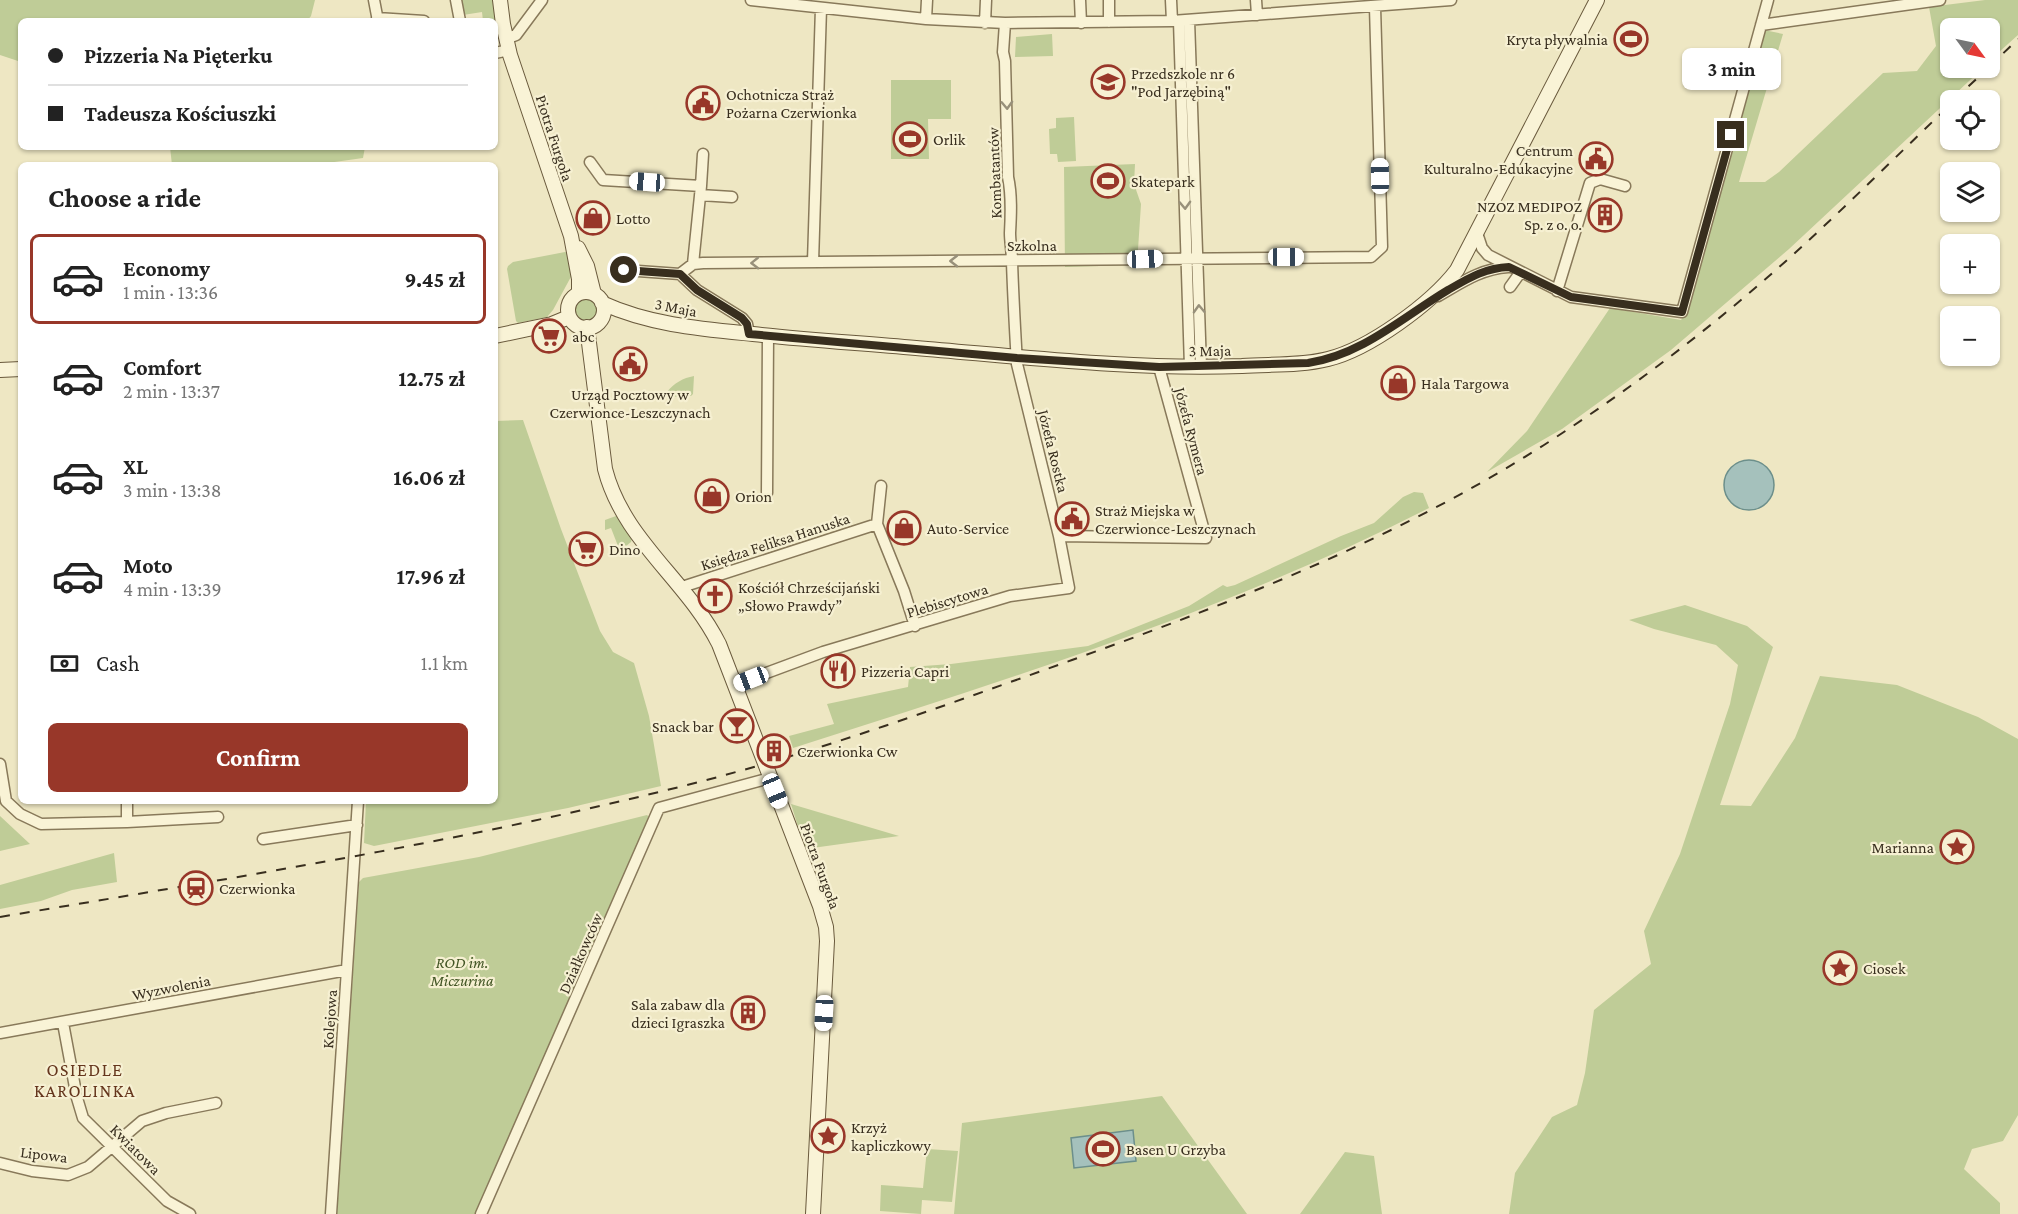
<!DOCTYPE html>
<html lang="en">
<head>
<meta charset="utf-8">
<style>
  body { margin:0; font-family:"Crimson Pro",serif; background:#f6f6f6; color:#222; height:100vh; display:flex; flex-direction:column; font-size:22px; white-space:nowrap }
  * { box-sizing:border-box; margin:0 }
  p { font-size:20px; color:#767676 }
  .icon { flex:none; width:33px; height:33px; fill:none; stroke:currentColor; stroke-width:2; stroke-linecap:round; stroke-linejoin:round }
  .map { position:relative; flex:1; overflow:hidden }
  .panel { position:absolute; left:18px; top:162px; width:480px; height:642px; display:flex; flex-direction:column; background:#fff; border-radius:9px; box-shadow:0 2px 4px #0004 }
  .panel>* { flex:none }
  .banner { position:absolute; left:18px; top:18px; width:480px; height:132px; border-radius:9px; box-shadow:0 2px 4px #0004; display:grid; align-content:center; height:132px; padding:0 30px; background:#fff }
  .needle { width:39px; rotate:123deg }
  .buttons { position:absolute; left:1940px; top:18px; display:grid; gap:12px }
  .buttons a { display:grid; place-items:center; width:60px; height:60px; border-radius:9px; background:#fff; box-shadow:0 2px 4px #0004; font-size:30px }
  .end { position:absolute; width:27px; height:27px; margin:-14px; border:8px solid #382e1e; background:#fff; box-shadow:0 0 0 3px #fff }
  .from { border-radius:50% }
  .bubble { position:absolute; height:42px; border-radius:9px; background:#fff; box-shadow:0 2px 4px #0004; font-size:20px; font-weight:700; line-height:42px; text-align:center }
  .car { position:absolute; width:18px; height:36px; margin:-18px -9px; border-radius:8px; box-shadow:0 0 4px 2px #0007; background:linear-gradient(#fff 24%,#345 0 40%,#fff 0 76%,#345 0 86%,#fff 0) }
  .banner b { display:flex; align-items:center; gap:21px; height:57px; font-size:22px }
  .banner b+b { border-top:2px solid #e0e0e0 }
  .banner i { width:15px; height:15px; background:#222 }
  ul { padding:0; list-style:none }
  li { display:flex; align-items:center; gap:18px; height:90px; margin:0 12px 9px; padding:0 18px; border:3px solid transparent; border-radius:9px }
  li div { flex:1 }
  li b { display:block; font-size:22px }
  li em { font-style:normal; font-weight:700 }
  li.selected { border-color:#983729 }
  li>.icon { width:54px; height:54px; stroke-width:1.5 }
  h2 { padding:0 30px; font-size:27px; line-height:72px }
  .pay { display:flex; align-items:center; gap:15px; height:66px; padding:0 30px; font-size:22px }
  .pay p { margin-inline-start:auto }
  .primary-button { display:flex; gap:12px; margin-top:auto; padding:12px 30px }
  .primary-button a { flex:1; height:69px; border-radius:9px; background:#983729; color:#fff; font-size:24px; font-weight:700; line-height:69px; text-align:center }
  .map>svg:first-child { display:block }
</style>
</head>
<body>
<div class="map">
<svg width="2018" height="1214" viewBox="0 0 2018 1214">
  <rect width="100%" height="100%" fill="#eee7c3"/>
  <!-- green -->
  <path fill="#bfcc97" d="M0,0h315l-4,16 -4,5h-286v41l-21,-7z
    M461,0h32l5,36 -2,7 -1,1v-23h-12l-1,-9 -19,3z
    M1985,0h33v35l-29,26v-33h-39v40h33l-194,181 -118,101 -109,79 -75,43 40,-41 83,-123 71,12 7,-10 76,-280 19,4 -44,148h26l14,-10 104,-99 34,-2 19,-25 -7,-39z
    M1052,34l1,22 -38,1 1,-20z
    M891,80h60v39h-23l1,40h-38z
    M1074,117l2,44 -18,1 -1,-8h-7l-1,-25 7,-1v-10z
    M170,147h195l-2,11 -43,6 -53,1 -6,-3 -15,3h-74z
    M1135,164l-1,20 7,20 -4,61 -72,2 -1,-100z
    M565,252l3,1 5,20 -20,37 -6,7 -29,6 -2,-2 -9,-52 1,-3 5,-4z
    M575 309a11 11 0 1 1 22 0a11 11 0 1 1-22 0Z
    M694,376l-1,18 -2,2 -25,1 1,-5c7,-9 16,-14 27,-16z
    M523,420l38,109 39,102 13,21 21,11 15,53 12,70 -93,22 -194,38 -10,-3 2,-42h129v-380z
    M1414,492l9,1 6,15c-202,103 -420,171 -636,240l-4,-12 45,-12 -7,-20 81,-17 2,-20 41,-3 137,-18 101,-40 34,-21 4,2 8,-2 106,-49 33,-13 29,-26z
    M616,516l16,23 -1,3 -5,4 -3,-3 -5,3 -7,-18 -6,2v-10z
    M1685,605l62,21 26,21 -53,158 31,1 44,-68 25,-62 77,9 81,32 40,22v376l-15,26 -31,8 -8,20 36,34v11h-491l6,-41 37,-56 25,-12 8,-32 9,-63 57,-46 -7,-33 36,-77 50,-150 8,-39 -22,-20 -62,-16 -25,-9z
    M791,804l108,32 -94,13z
    M647,815l2,2 -174,397h-138l22,-332 4,-4 116,-21z
    M0,816l30,28 -30,7z
    M114,853l3,29 -45,8 -31,11 -41,8v-24z
    M1162,1096l85,118h-293l8,-91z
    M927,1149l31,2 -6,51 -30,-2 -1,14 -41,-3 1,-26 42,3z
    M1345,1152l29,4 8,58h-82z"/>
  <!-- water -->
  <path fill="#a5c1bc" stroke="#6c8f8b" stroke-width="1.5" d="M1724 485a25 25 0 1 1 50 0a25 25 0 1 1-50 0Z
    M1133,1130l3,31 -62,7 -3,-30z"/>
  <g fill="none" stroke-linecap="round" stroke-linejoin="round">
    <defs>
      <path id="street" d="M374,0l4,21
        M456,0l4,21
        M751,0l175,19 79,4 167,-2 279,-21
        M1080,0l1,23
        M1109,0v22
        M1171,0l1,21
        M1256,0l1,15
        M377,18l47,3
        M926,19l1,-19
        M1189,20l12,347
        M1179,21l11,346
        M985,23l1,-23
        M1761,25l179,-25
        M506,39l10,-4 26,-35
        M495,53l14,-3
        M590,162l13,18 98,6 -8,78
        M701,186l2,-32
        M700,195l32,2
        M1477,233l5,15 6,7 83,42 111,15 86,-312
        M813,262l8,-254
        M624,270l56,4
        M1510,287l10,-14
        M1557,291l33,-108 10,-4 25,7
        M1438,296c23,-13 42,-27 70,-29
        M749,334l-2,-10 -5,-6 -45,-28 -17,-16 13,-10 10,-1 668,-6 11,-10 -7,-240
        M767,493l1,-157
        M877,524l4,-38
        M1059,536l147,2 -47,-171
        M682,587l195,-63 27,67 11,35
        M734,685l89,-33 187,-56 59,-8 -10,-52 -42,-172c-2,-35 -4,-69 -5,-103 0,-9 -2,-19 -2,-28 1,-18 2,-38 -2,-56l-3,-116 -2,-9 2,-29
        M0,764l6,37 14,13 21,10 86,-2v-21
        M127,822l91,-5
        M263,839l94,-14
        M63,1023l14,75 6,20 84,83 23,13
        M0,1033l347,-63
        M0,1163l32,8 36,4 20,-8 54,-46 24,-8 50,-10
        M331,1214l27,-413
        M481,1214l178,-406 111,-30"/>
      <path id="secondary" d="M500,0l3,24 7,31 61,181 8,43v14
        M578,248l9,18 7,28
        M568 310a18 18 0 1 1 36 0a18 18 0 1 1-36 0Z
        M602,303c48,22 100,26 151,31 54,6 108,9 163,14 108,9 217,22 326,18 28,-2 58,0 86,-7 41,-10 103,-55 129,-89l140,-270
        M587,327l18,142c18,71 82,111 114,175l101,262 6,21 1,14 -14,273
        M495,336l57,-12 17,-7
        M0,370l21,-1"/>
    </defs>
    <!-- street casing -->
    <use href="#street" stroke="#88795a" stroke-width="13"/>
    <!-- secondary casing -->
    <use href="#secondary" stroke="#6a5a3d" stroke-width="16"/>
    <!-- street -->
    <use href="#street" stroke="#f9f3d6" stroke-width="10"/>
    <!-- secondary -->
    <use href="#secondary" stroke="#f9f3d6" stroke-width="14"/>
    <!-- rail -->
    <path stroke="#382e1e" stroke-width="2" stroke-dasharray="10 10" stroke-linecap="butt" d="M1989,67l29,-28
      M1954,100l34,-32
      M0,917c232,-39 463,-75 691,-133 130,-33 255,-79 381,-124 164,-59 324,-121 472,-215 79,-51 154,-107 225,-169 63,-55 121,-114 181,-171"/>
  </g>
  <!-- one-way arrows -->
  <defs><path id="oneway-chevron" d="M-2-3.5L2.5 0L-2 3.5" fill="none" stroke-width="1.6" stroke-linecap="round" stroke-linejoin="round" transform="scale(1.5)"/></defs>
  <g stroke="#98907a">
    <use href="#oneway-chevron" transform="translate(1007 105) rotate(88)"/>
    <use href="#oneway-chevron" transform="translate(1185 205) rotate(88)"/>
    <use href="#oneway-chevron" transform="translate(954 261) rotate(180)"/>
    <use href="#oneway-chevron" transform="translate(755 263) rotate(179)"/>
    <use href="#oneway-chevron" transform="translate(1199 309) rotate(-92)"/>
  </g>
  <g fill="none" stroke-linecap="round" stroke-linejoin="round">
    <!-- route -->
    <path stroke="#382e1e" stroke-width="8" d="M624,270l56,4 17,16 45,28 5,6 2,10 268,24 142,9 149,-4c54,-8 95,-46 140,-73 21,-12 37,-22 61,-23l62,30 111,15 49,-177"/>
  </g>
  <!-- icons -->
  <defs>
    <symbol id="stadium-ring" viewBox="-11 -11 22 22"><circle r="9.5" fill="#f6f0d2" stroke="#983729" stroke-width="1.5"/><path d="M0-5a6.5 5 0 1 0 0 10a6.5 5 0 1 0 0-10ZM-3.5-1.8h7v3.6h-7Z" fill="#983729"/></symbol>
    <symbol id="school-ring" viewBox="-11 -11 22 22"><circle r="9.5" fill="#f6f0d2" stroke="#983729" stroke-width="1.5"/><path d="M0-5L7-2L0 1L-7-2ZM-4 1L0 2.5L4 1V4Q0 6-4 4Z" fill="#983729"/></symbol>
    <symbol id="civic-ring" viewBox="-11 -11 22 22"><circle r="9.5" fill="#f6f0d2" stroke="#983729" stroke-width="1.5"/><path d="M-.6-6.5H3V-4.5H.6V-3L4-1V1h2V6H-6V1h2V-1L-.6-3ZM-1.2 2.5V6h2.4V2.5Z" fill="#983729"/></symbol>
    <symbol id="building-ring" viewBox="-11 -11 22 22"><circle r="9.5" fill="#f6f0d2" stroke="#983729" stroke-width="1.5"/><path d="M-4-6H4V6H1V3H-1V6H-4ZM-2.5-4.3h1.7v1.8h-1.7ZM.8-4.3h1.7v1.8H.8ZM-2.5-1h1.7V.8h-1.7ZM.8-1h1.7V.8H.8Z" fill="#983729"/></symbol>
    <symbol id="shop-ring" viewBox="-11 -11 22 22"><circle r="9.5" fill="#f6f0d2" stroke="#983729" stroke-width="1.5"/><path d="M-5-2.5h2.3a2.7 3.5 0 0 1 5.4 0H5L5.5 6h-11ZM-1.5-2.5h3a1.5 2.3 0 0 0-3 0Z" fill="#983729"/></symbol>
    <symbol id="supermarket-ring" viewBox="-11 -11 22 22"><circle r="9.5" fill="#f6f0d2" stroke="#983729" stroke-width="1.5"/><path d="M-6-5.5h2.5l.6 2H6L4.5 2H-2.5L-4.4-4H-6ZM-1.5 3.2a1.3 1.3 0 1 0 .1 0ZM3 3.2a1.3 1.3 0 1 0 .1 0Z" fill="#983729"/></symbol>
    <symbol id="church-ring" viewBox="-11 -11 22 22"><circle r="9.5" fill="#f6f0d2" stroke="#983729" stroke-width="1.5"/><path d="M-1.2-6h2.4v3.5h3.3v2.4h-3.3V6h-2.4V-.1h-3.3v-2.4h3.3Z" fill="#983729"/></symbol>
    <symbol id="restaurant-ring" viewBox="-11 -11 22 22"><circle r="9.5" fill="#f6f0d2" stroke="#983729" stroke-width="1.5"/><path d="M-5-6h1v4h1v-4h1v4h1v-4h1v5L-1.5 .5V6h-2V.5L-5-1ZM5-6V6H3V1.5H1.5Q1.5-4 5-6Z" fill="#983729"/></symbol>
    <symbol id="bar-ring" viewBox="-11 -11 22 22"><circle r="9.5" fill="#f6f0d2" stroke="#983729" stroke-width="1.5"/><path d="M-6-5H6L.8 .8V4.5H3.5V6h-7V4.5H-.8V.8Z" fill="#983729"/></symbol>
    <symbol id="sight-ring" viewBox="-11 -11 22 22"><circle r="9.5" fill="#f6f0d2" stroke="#983729" stroke-width="1.5"/><path d="M0-6L1.8-2.2L6-1.7L2.9 1.2L3.7 5.4L0 3.3L-3.7 5.4L-2.9 1.2L-6-1.7L-1.8-2.2Z" fill="#983729"/></symbol>
    <symbol id="station-ring" viewBox="-11 -11 22 22"><circle r="9.5" fill="#f6f0d2" stroke="#983729" stroke-width="1.5"/><path d="M-3-6H3Q5-6 5-4V2Q5 4 3 4L4.5 6H3L1.5 4h-3L-3 6H-4.5L-3 4Q-5 4-5 2V-4Q-5-6-3-6ZM-3.5-4v3h7v-3ZM-3.5 1v1.5H-2V1ZM2 1v1.5H3.5V1Z" fill="#983729"/></symbol>
  </defs>
  <g fill-rule="evenodd">
    <use href="#stadium-ring" x="1612" y="20" width="38" height="38"/>
    <use href="#school-ring" x="1089" y="63" width="38" height="38"/>
    <use href="#civic-ring" x="684" y="84" width="38" height="38"/>
    <use href="#stadium-ring" x="891" y="120" width="38" height="38"/>
    <use href="#civic-ring" x="1577" y="140" width="38" height="38"/>
    <use href="#stadium-ring" x="1089" y="162" width="38" height="38"/>
    <use href="#building-ring" x="1586" y="196" width="38" height="38"/>
    <use href="#shop-ring" x="574" y="199" width="38" height="38"/>
    <use href="#supermarket-ring" x="530" y="317" width="38" height="38"/>
    <use href="#civic-ring" x="611" y="345" width="38" height="38"/>
    <use href="#shop-ring" x="1379" y="364" width="38" height="38"/>
    <use href="#shop-ring" x="693" y="477" width="38" height="38"/>
    <use href="#civic-ring" x="1053" y="500" width="38" height="38"/>
    <use href="#shop-ring" x="885" y="509" width="38" height="38"/>
    <use href="#supermarket-ring" x="567" y="530" width="38" height="38"/>
    <use href="#church-ring" x="696" y="577" width="38" height="38"/>
    <use href="#restaurant-ring" x="819" y="652" width="38" height="38"/>
    <use href="#bar-ring" x="718" y="707" width="38" height="38"/>
    <use href="#building-ring" x="755" y="732" width="38" height="38"/>
    <use href="#sight-ring" x="1938" y="828" width="38" height="38"/>
    <use href="#station-ring" x="177" y="869" width="38" height="38"/>
    <use href="#sight-ring" x="1821" y="949" width="38" height="38"/>
    <use href="#building-ring" x="729" y="994" width="38" height="38"/>
    <use href="#sight-ring" x="809" y="1117" width="38" height="38"/>
    <use href="#stadium-ring" x="1084" y="1130" width="38" height="38"/>
  </g>
  <g text-anchor="middle" stroke-width="4.5" stroke-linejoin="round" paint-order="stroke">
    <!-- poi labels -->
    <g font-size="16" fill="#382e1e" stroke="#f6f0d2" text-anchor="start">
      <text x="1608" y="45" text-anchor="end">Kryta pływalnia</text>
      <text x="1131" y="79">Przedszkole nr 6<tspan x="1131" dy="18">"Pod Jarzębiną"</tspan></text>
      <text x="726" y="100">Ochotnicza Straż<tspan x="726" dy="18">Pożarna Czerwionka</tspan></text>
      <text x="933" y="145">Orlik</text>
      <text x="1573" y="156" text-anchor="end">Centrum<tspan x="1573" dy="18">Kulturalno-Edukacyjne</tspan></text>
      <text x="1131" y="187">Skatepark</text>
      <text x="1582" y="212" text-anchor="end">NZOZ MEDIPOZ<tspan x="1582" dy="18">Sp. z o. o.</tspan></text>
      <text x="616" y="224">Lotto</text>
      <text x="572" y="342">abc</text>
      <text x="1421" y="389">Hala Targowa</text>
      <text x="630" y="400" text-anchor="middle">Urząd Pocztowy w<tspan x="630" dy="18">Czerwionce-Leszczynach</tspan></text>
      <text x="735" y="502">Orion</text>
      <text x="1095" y="516">Straż Miejska w<tspan x="1095" dy="18">Czerwionce-Leszczynach</tspan></text>
      <text x="927" y="534">Auto-Service</text>
      <text x="609" y="555">Dino</text>
      <text x="738" y="593">Kościół Chrześcijański<tspan x="738" dy="18">„Słowo Prawdy”</tspan></text>
      <text x="861" y="677">Pizzeria Capri</text>
      <text x="714" y="732" text-anchor="end">Snack bar</text>
      <text x="797" y="757">Czerwionka Cw</text>
      <text x="1934" y="853" text-anchor="end">Marianna</text>
      <text x="219" y="894">Czerwionka</text>
      <text x="1863" y="974">Ciosek</text>
      <text x="725" y="1010" text-anchor="end">Sala zabaw dla<tspan x="725" dy="18">dzieci Igraszka</tspan></text>
      <text x="851" y="1133">Krzyż<tspan x="851" dy="18">kapliczkowy</tspan></text>
      <text x="1126" y="1155">Basen U Grzyba</text>
    </g>
    <!-- street labels -->
    <g font-size="16" fill="#382e1e" stroke="#f6f0d2">
      <text transform="translate(555 138) rotate(72)" y="6">Piotra Furgoła</text>
      <text transform="translate(994 173) rotate(-92)" y="6">Kombatantów</text>
      <text x="1032" y="251">Szkolna</text>
      <text transform="translate(676 307) rotate(11)" y="6">3 Maja</text>
      <text transform="translate(1210 350) rotate(-1)" y="6">3 Maja</text>
      <text transform="translate(1192 431) rotate(75)" y="6">Józefa Rymera</text>
      <text transform="translate(1054 451) rotate(76)" y="6">Józefa Rostka</text>
      <text transform="translate(775 541) rotate(-18)" y="6">Księdza Feliksa Hanuska</text>
      <text transform="translate(947 600) rotate(-17)" y="6">Plebiscytowa</text>
      <text transform="translate(821 866) rotate(70)" y="6">Piotra Furgoła</text>
      <text transform="translate(580 953) rotate(-66)" y="6">Działkowców</text>
      <text transform="translate(171 987) rotate(-11)" y="6">Wyzwolenia</text>
      <text transform="translate(329 1019) rotate(-86)" y="6">Kolejowa</text>
      <text transform="translate(136 1149) rotate(45)" y="6">Kwiatowa</text>
      <text transform="translate(44 1154) rotate(7)" y="6">Lipowa</text>
    </g>
    <!-- park labels -->
    <g font-size="16" font-style="italic" fill="#425524" stroke="#f6f0d2">
      <text x="462" y="968">ROD im.<tspan x="462" dy="18">Miczurina</tspan></text>
    </g>
    <!-- neighbourhood labels -->
    <g font-size="18" letter-spacing="1.5" fill="#65361d" stroke="#f6f0d2">
      <text x="85" y="1076">OSIEDLE<tspan x="85" dy="21">KAROLINKA</tspan></text>
    </g>
  </g>
</svg>
<div class="buttons">
<a><svg class="needle" viewBox="-14 -14 28 28"><path d="M0-13l5 13h-10z" fill="#e53935"/><path d="M0 13l5-13h-10z" fill="#767676"/></svg></a>
<a><svg class="icon" aria-label="locate" viewBox="0 0 24 24"><circle cx="12" cy="12" r="6"/><path d="M12 2v4M12 18v4M2 12h4M18 12h4"/></svg></a>
<a><svg class="icon" aria-label="layers" viewBox="0 0 24 24"><path d="M12 4l9 5-9 5-9-5zM3 14l9 5 9-5"/></svg></a>
<a>+</a>
<a>−</a>
</div>
<i class="end from" style="left:624px;top:270px"></i>
<i class="end" style="left:1731px;top:135px"></i>
<div class="bubble" style="left:1682px;top:48px;width:99px">3 min</div>
<i class="car" style="left:1380px;top:176px;rotate:359deg"></i>
<i class="car" style="left:647px;top:182px;rotate:274deg"></i>
<i class="car" style="left:1286px;top:257px;rotate:90deg"></i>
<i class="car" style="left:1145px;top:259px;rotate:88deg"></i>
<i class="car" style="left:751px;top:679px;rotate:249deg"></i>
<i class="car" style="left:775px;top:791px;rotate:158deg"></i>
<i class="car" style="left:824px;top:1013px;rotate:183deg"></i>
<div class="banner">
<b><i class="from"></i>Pizzeria Na Pięterku</b>
<b><i></i>Tadeusza Kościuszki</b>
</div>
<section class="panel">
<h2>Choose a ride</h2>
<ul>
<li class="selected"><svg class="icon" aria-label="car" viewBox="0 0 24 24"><path d="M5 17H2v-5l4-1 3-4h7l3 4 3 1v5h-3M9 17h6M6 11h13"/><circle cx="7" cy="17" r="2"/><circle cx="17" cy="17" r="2"/></svg><div><b>Economy</b><p>1 min · 13:36</p></div><em>9.45 zł</em></li>
<li><svg class="icon" aria-label="car" viewBox="0 0 24 24"><path d="M5 17H2v-5l4-1 3-4h7l3 4 3 1v5h-3M9 17h6M6 11h13"/><circle cx="7" cy="17" r="2"/><circle cx="17" cy="17" r="2"/></svg><div><b>Comfort</b><p>2 min · 13:37</p></div><em>12.75 zł</em></li>
<li><svg class="icon" aria-label="car" viewBox="0 0 24 24"><path d="M5 17H2v-5l4-1 3-4h7l3 4 3 1v5h-3M9 17h6M6 11h13"/><circle cx="7" cy="17" r="2"/><circle cx="17" cy="17" r="2"/></svg><div><b>XL</b><p>3 min · 13:38</p></div><em>16.06 zł</em></li>
<li><svg class="icon" aria-label="car" viewBox="0 0 24 24"><path d="M5 17H2v-5l4-1 3-4h7l3 4 3 1v5h-3M9 17h6M6 11h13"/><circle cx="7" cy="17" r="2"/><circle cx="17" cy="17" r="2"/></svg><div><b>Moto</b><p>4 min · 13:39</p></div><em>17.96 zł</em></li>
</ul>
<div class="pay"><svg class="icon" aria-label="cash" viewBox="0 0 24 24"><path d="M3 7h18v10H3z"/><circle cx="12" cy="12" r="2"/></svg>Cash<p>1.1 km</p></div>
<div class="primary-button"><a>Confirm</a></div>
</section>
</div>
</body>
</html>
